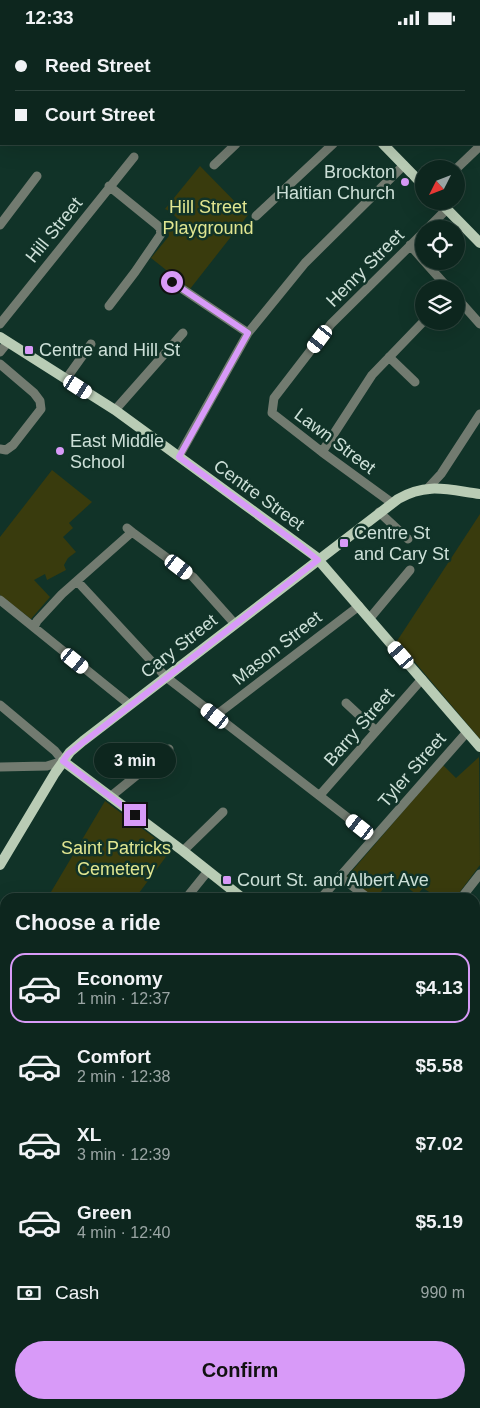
<!DOCTYPE html>
<html lang="en">
<head>
<meta charset="utf-8">
<style>
  body { margin:0; font-family:Helvetica,sans-serif; background:#1b322b; color:#f1f3f6; height:100vh; display:flex; flex-direction:column; font-size:19px; white-space:nowrap }
  * { box-sizing:border-box; margin:0 }
  p { font-size:16px; color:#9aa5a4 }
  .icon { flex:none; width:28px; height:28px; fill:none; stroke:currentColor; stroke-width:2; stroke-linecap:round; stroke-linejoin:round }
  .map { position:relative; flex:1; overflow:hidden }
  .panel { position:absolute; left:0px; top:858px; width:480px; height:516px; display:flex; flex-direction:column; background:#0d261e; border-radius:15px 15px 0 0; box-shadow:0 5px 20px #0002,0 0 0 1px #2d433c }
  .panel>* { flex:none }
  .top-card { position:absolute; left:0px; top:0px; width:480px; height:110px; box-shadow:0 5px 20px #0002,0 0 0 1px #2d433c; display:grid; align-content:center; height:110px; padding:0 15px; background:#0d261e }
  .needle { width:32px; rotate:228deg }
  .fabs { position:absolute; left:415px; top:125px; display:grid; gap:10px }
  .fabs a { display:grid; place-items:center; width:50px; height:50px; border-radius:50%; background:#0d261e; box-shadow:0 5px 20px #0002,0 0 0 1px #2d433c; font-size:25px }
  .end { position:absolute; width:22px; height:22px; margin:-11px; border:6px solid #d89af8; background:#111; box-shadow:0 0 0 2px #111 }
  .from { border-radius:50% }
  .bubble { position:absolute; height:35px; border-radius:18px; background:#0d261e; box-shadow:0 5px 20px #0002,0 0 0 1px #2d433c; font-size:16px; font-weight:800; line-height:35px; text-align:center }
  .car { position:absolute; width:15px; height:30px; margin:-15px -8px; border-radius:6px; box-shadow:0 0 4px 1px #0007; background:linear-gradient(#fff 24%,#345 0 40%,#fff 0 76%,#345 0 86%,#fff 0) }
  .top-card b { display:flex; align-items:center; gap:18px; height:48px; font-size:19px }
  .top-card b+b { border-top:1px solid #2d433c }
  .top-card i { width:12px; height:12px; background:#f1f3f6 }
  ul { padding:0; list-style:none }
  li { display:flex; align-items:center; gap:15px; height:70px; margin:0 10px 8px; padding:0 5px; border:2px solid transparent; border-radius:15px }
  li div { flex:1 }
  li b { display:block; font-size:19px }
  li em { font-style:normal; font-weight:800 }
  li.active { border-color:#d89af8 }
  li>.icon { width:45px; height:45px; stroke-width:1.5 }
  h2 { padding:0 15px; font-size:22px; line-height:60px }
  .pay { display:flex; align-items:center; gap:12px; height:55px; padding:0 15px; font-size:19px }
  .pay p { margin-inline-start:auto }
  .button { display:flex; gap:10px; margin-top:auto; padding:10px 15px }
  .button a { flex:1; height:58px; border-radius:30px; background:#d89af8; color:#111; font-size:20px; font-weight:800; line-height:58px; text-align:center }
  .status { display:flex; justify-content:space-between; align-items:center; height:35px; padding:0 25px; background:#0d261e; direction:ltr }
  .status svg { height:14px; fill:currentColor }
  .map>svg:first-child { display:block }
</style>
</head>
<body>
<div class="status"><b>12:33</b><svg viewBox="0 0 49 12"><path d="M0 12V9h3v3zM5 12V6h3v6zM10 12V3h3v9zM15 12V0h3v12zM26 1h20v11H26zM47 4h2v5h-2z"/></svg></div>
<div class="map">
<svg width="480" height="1373" viewBox="0 0 480 1373">
  <rect width="100%" height="100%" fill="#113328"/>
  <!-- green -->
  <path fill="#393b0d" d="M200,131l48,49 -58,74 -39,-31 18,-22 -1,-6 9,-12 -3,-3 3,-4 -5,-3 -3,3 -4,-2z
    M52,435l40,32 -23,21 4,5 -10,9 13,15 -8,6 -4,7 2,5 -19,10 -2,-6 -11,6 16,17 -19,22 -31,-24v-58z
    M480,479v225l-83,-98z
    M479,722l1,108 -24,32h-19l-14,-9 -6,7 -24,-19 -16,21h-4l-27,-19 97,-113 13,13z
    M105,766l66,49 -35,47h-88z
    M0,1326l5,4v39h48l5,4h-58z"/>
  <g fill="none" stroke-linecap="round" stroke-linejoin="round">
    <!-- stream -->
    <path stroke="#4a747f" stroke-width="2" d="M475,1152l5,-3
      M124,1373l4,-4"/>
    <!-- minor -->
    <path stroke="#727b70" stroke-width="9" d="M54,1l1,-1
      M146,1l1,-1
      M251,1l1,-1
      M376,1l2,-1
      M479,9l1,-1
      M0,70l1,-2
      M214,130l22,-21
      M456,134l24,-23
      M256,181l77,-72
      M0,190l37,-49
      M427,194l20,-20
      M410,210l14,16
      M424,226l25,28
      M172,247l76,51
      M456,262l24,27
      M109,271l26,-34 26,-38 -1,-6 -3,-3 -48,-39
      M0,289l134,-167
      M0,317l8,-10
      M389,322l26,25
      M0,329l34,29 6,8 1,8 -28,36 -7,5 -6,-1
      M66,344l25,-35
      M115,375l68,-77
      M322,417l50,-77 52,-54
      M179,421l69,-123 57,-70 99,-98
      M428,453l13,-14 39,-60
      M392,468l-70,-51 -50,-39 2,-15 57,-74 93,-92
      M379,477l29,27
      M132,497l61,45 42,47
      M77,546l89,96 208,161
      M0,565l130,105
      M370,583l40,-48
      M34,592l3,-6 25,-27 70,-62 -5,-4
      M346,668l30,28
      M0,670l55,46 8,10 -16,5 -47,1
      M215,681l144,-110
      M320,760l102,-116
      M110,762l59,-48
      M183,816l40,-39
      M340,842l27,20
      M187,862l21,-26
      M322,862l145,-165
      M462,862l18,-23
      M475,879l5,4
      M475,945l5,4
      M0,1007l5,4
      M475,1018l5,-7
      M0,1085l5,4
      M475,1095l5,-7
      M0,1175l5,4
      M0,1247l5,4
      M0,1318l5,4
      M63,1369l5,4
      M226,1369l4,4"/>
    <!-- major -->
    <path stroke="#b9ccb5" stroke-width="10" d="M278,0l2,1
      M383,109l41,42
      M439,166l41,42
      M0,302l115,73 200,146 165,191
      M63,726l120,90 58,46
      M0,830l55,-92 15,-21 13,-11 315,-242c29,-17 51,-9 82,-5
      M475,1041l5,4"/>
  </g>
  <g fill="none" stroke-linecap="round" stroke-linejoin="round">
    <!-- route -->
    <path stroke="#d89af8" stroke-width="6" d="M135,780l-72,-54 5,-7 250,-194 -16,-13 -123,-90 69,-124 -76,-51"/>
  </g>
  <!-- markers -->
  <g fill="#d89af8" stroke="#113328" stroke-width="2">
    <circle cx="405" cy="147" r="5"/>
    <rect x="24" y="310" width="10" height="10" rx="2.5"/>
    <circle cx="60" cy="416" r="5"/>
    <rect x="339" y="503" width="10" height="10" rx="2.5"/>
    <rect x="222" y="840" width="10" height="10" rx="2.5"/>
  </g>
  <g text-anchor="middle" stroke-width="5" stroke-linejoin="round" paint-order="stroke">
    <!-- poi labels -->
    <g font-size="18" fill="#cde0d8" stroke="#113328" text-anchor="start">
      <text x="395" y="143" text-anchor="end">Brockton<tspan x="395" dy="21">Haitian Church</tspan></text>
      <text x="39" y="321">Centre and Hill St</text>
      <text x="70" y="412">East Middle<tspan x="70" dy="21">School</tspan></text>
      <text x="354" y="504">Centre St<tspan x="354" dy="21">and Cary St</tspan></text>
      <text x="237" y="851">Court St. and Albert Ave</text>
    </g>
    <!-- park labels -->
    <g font-size="18" fill="#e1e691" stroke="#113328">
      <text x="208" y="178">Hill Street<tspan x="208" dy="21">Playground</tspan></text>
      <text x="116" y="819">Saint Patricks<tspan x="116" dy="21">Cemetery</tspan></text>
    </g>
    <!-- street labels -->
    <g font-size="18" fill="#cde0d8" stroke="#113328">
      <text transform="translate(54 195) rotate(-51)" y="6">Hill Street</text>
      <text transform="translate(365 233) rotate(-45)" y="6">Henry Street</text>
      <text transform="translate(335 406) rotate(37)" y="6">Lawn Street</text>
      <text transform="translate(259 460) rotate(36)" y="6">Centre Street</text>
      <text transform="translate(179 611) rotate(-38)" y="6">Cary Street</text>
      <text transform="translate(277 613) rotate(-38)" y="6">Mason Street</text>
      <text transform="translate(359 692) rotate(-49)" y="6">Barry Street</text>
      <text transform="translate(412 735) rotate(-49)" y="6">Tyler Street</text>
    </g>
  </g>
</svg>
<div class="fabs">
<a><svg class="needle" viewBox="-14 -14 28 28"><path d="M0-13l5 13h-10z" fill="#e53935"/><path d="M0 13l5-13h-10z" fill="#9aa5a4"/></svg></a>
<a><svg class="icon" aria-label="locate" viewBox="0 0 24 24"><circle cx="12" cy="12" r="6"/><path d="M12 2v4M12 18v4M2 12h4M18 12h4"/></svg></a>
<a><svg class="icon" aria-label="layers" viewBox="0 0 24 24"><path d="M12 4l9 5-9 5-9-5zM3 14l9 5 9-5"/></svg></a>
</div>
<i class="end from" style="left:172px;top:247px"></i>
<i class="end" style="left:135px;top:780px"></i>
<div class="bubble" style="left:94px;top:708px;width:82px">3 min</div>
<i class="car" style="left:320px;top:304px;rotate:217deg"></i>
<i class="car" style="left:78px;top:352px;rotate:122deg"></i>
<i class="car" style="left:179px;top:532px;rotate:127deg"></i>
<i class="car" style="left:401px;top:620px;rotate:319deg"></i>
<i class="car" style="left:75px;top:626px;rotate:129deg"></i>
<i class="car" style="left:215px;top:681px;rotate:308deg"></i>
<i class="car" style="left:360px;top:792px;rotate:308deg"></i>
<div class="top-card">
<b><i class="from"></i>Reed Street</b>
<b><i></i>Court Street</b>
</div>
<section class="panel">
<h2>Choose a ride</h2>
<ul>
<li class="active"><svg class="icon" aria-label="car" viewBox="0 0 24 24"><path d="M5 17H2v-5l4-1 3-4h7l3 4 3 1v5h-3M9 17h6M6 11h13"/><circle cx="7" cy="17" r="2"/><circle cx="17" cy="17" r="2"/></svg><div><b>Economy</b><p>1 min · 12:37</p></div><em>$4.13</em></li>
<li><svg class="icon" aria-label="car" viewBox="0 0 24 24"><path d="M5 17H2v-5l4-1 3-4h7l3 4 3 1v5h-3M9 17h6M6 11h13"/><circle cx="7" cy="17" r="2"/><circle cx="17" cy="17" r="2"/></svg><div><b>Comfort</b><p>2 min · 12:38</p></div><em>$5.58</em></li>
<li><svg class="icon" aria-label="car" viewBox="0 0 24 24"><path d="M5 17H2v-5l4-1 3-4h7l3 4 3 1v5h-3M9 17h6M6 11h13"/><circle cx="7" cy="17" r="2"/><circle cx="17" cy="17" r="2"/></svg><div><b>XL</b><p>3 min · 12:39</p></div><em>$7.02</em></li>
<li><svg class="icon" aria-label="car" viewBox="0 0 24 24"><path d="M5 17H2v-5l4-1 3-4h7l3 4 3 1v5h-3M9 17h6M6 11h13"/><circle cx="7" cy="17" r="2"/><circle cx="17" cy="17" r="2"/></svg><div><b>Green</b><p>4 min · 12:40</p></div><em>$5.19</em></li>
</ul>
<div class="pay"><svg class="icon" aria-label="cash" viewBox="0 0 24 24"><path d="M3 7h18v10H3z"/><circle cx="12" cy="12" r="2"/></svg>Cash<p>990 m</p></div>
<div class="button"><a>Confirm</a></div>
</section>
</div>
</body>
</html>
